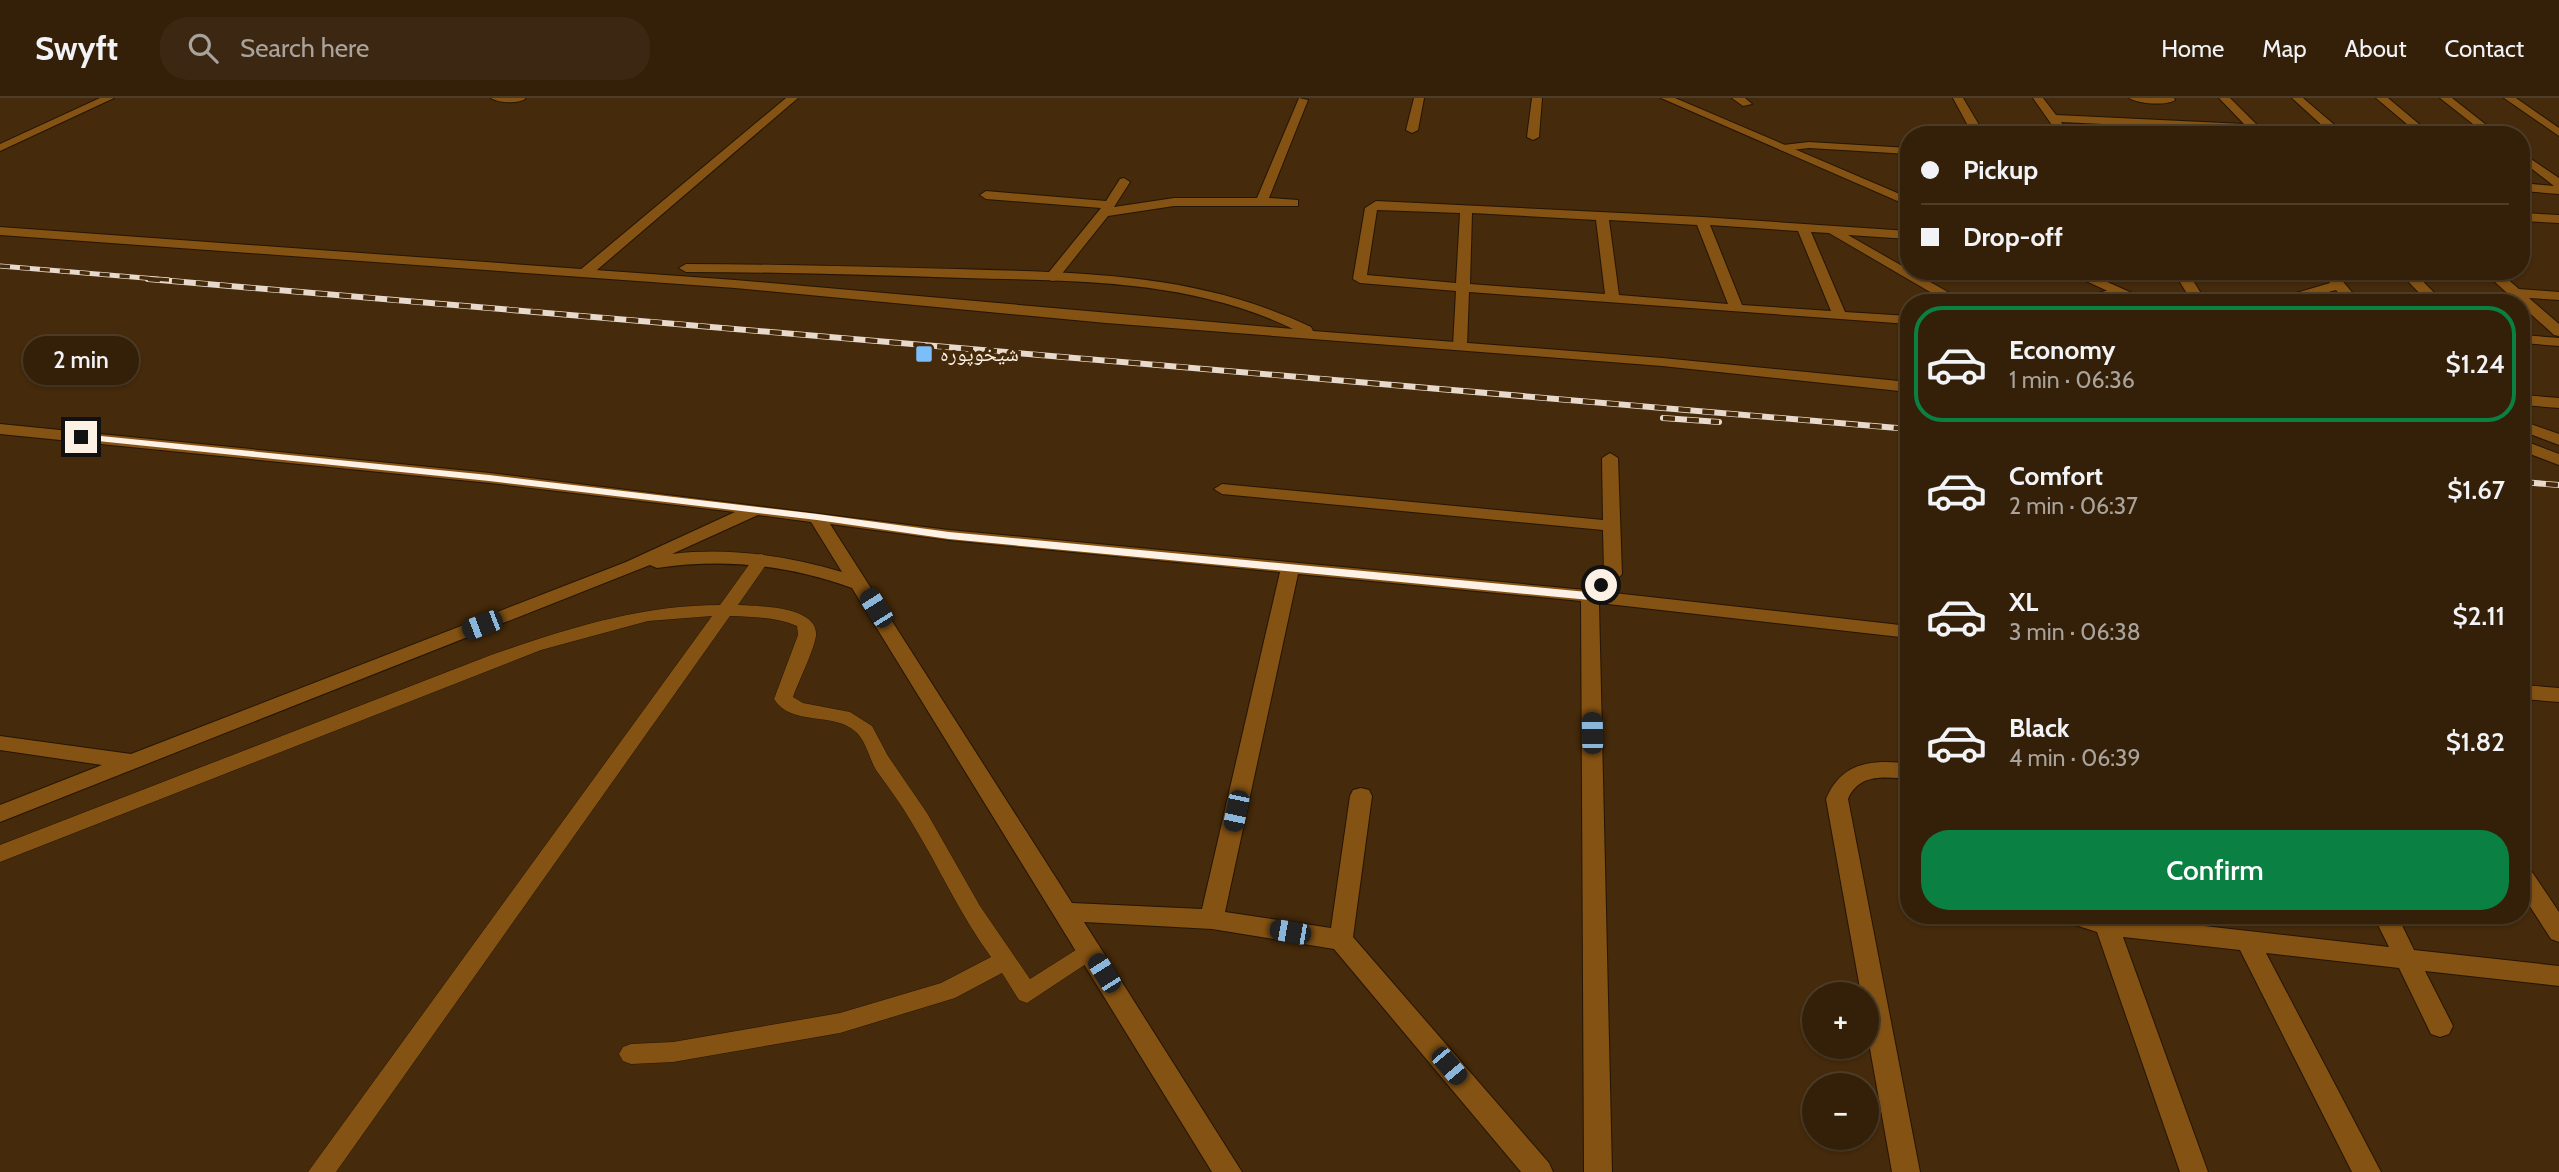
<!DOCTYPE html>
<html lang="en">
<head>
<meta charset="utf-8">
<style>
  body { margin:0; font-family:Cabin,"Noto Naskh Arabic",sans-serif; background:#3c2812; color:#f1f3f6; height:100vh; display:flex; flex-direction:column; font-size:26px; white-space:nowrap }
  * { box-sizing:border-box; margin:0 }
  p { font-size:23px; color:#a9a39c }
  .icon { flex:none; width:38px; height:38px; fill:none; stroke:currentColor; stroke-width:2; stroke-linecap:round; stroke-linejoin:round }
  .map { position:relative; flex:1; overflow:hidden }
  .panel { position:absolute; left:1900px; top:196px; width:630px; height:630px; display:flex; flex-direction:column; background:#342008; border-radius:28px; box-shadow:0 2px 5px #0004,0 0 0 2px #4e3e29 }
  .panel>* { flex:none }
  .hud { position:absolute; left:1900px; top:28px; width:630px; height:154px; border-radius:28px; box-shadow:0 2px 5px #0004,0 0 0 2px #4e3e29; display:grid; align-content:center; height:154px; padding:0 21px; background:#342008 }
  .tools { position:absolute; left:1802px; top:884px; display:grid; gap:14px }
  .tools a { display:grid; place-items:center; width:77px; height:77px; border-radius:50%; background:#342008; box-shadow:0 2px 5px #0004,0 0 0 2px #4e3e29; font-size:35px }
  .end { position:absolute; width:32px; height:32px; margin:-16px; border:9px solid #fdf1e6; background:#111; box-shadow:0 0 0 4px #111 }
  .from { border-radius:50% }
  .bubble { position:absolute; height:49px; border-radius:24px; background:#342008; box-shadow:0 2px 5px #0004,0 0 0 2px #4e3e29; font-size:23px; font-weight:600; line-height:49px; text-align:center }
  .car { position:absolute; width:21px; height:42px; margin:-21px -10px; border-radius:9px; box-shadow:0 0 5px 2px #0007; background:linear-gradient(#222 24%,#8ab4d8 0 40%,#222 0 76%,#8ab4d8 0 86%,#222 0) }
  .hud b { display:flex; align-items:center; gap:24px; height:66px; font-size:26px }
  .hud b+b { border-top:2px solid #4e3e29 }
  .hud i { width:18px; height:18px; background:#f1f3f6 }
  ul { padding:12px 0 0; list-style:none }
  li { display:flex; align-items:center; gap:21px; height:116px; margin:0 14px 10px; padding:0 7px; border:4px solid transparent; border-radius:28px }
  li div { flex:1 }
  li b { display:block; font-size:26px }
  li em { font-style:normal; font-weight:600 }
  li.on { border-color:#0b8043 }
  li>.icon { width:63px; height:63px; stroke-width:1.5 }
  .primary-button { display:flex; gap:14px; margin-top:auto; padding:14px 21px }
  .primary-button a { flex:1; height:80px; border-radius:28px; background:#0b8043; color:#fff; font-size:28px; font-weight:600; line-height:80px; text-align:center }
  header { display:flex; align-items:center; gap:42px; box-sizing:border-box; height:98px; padding:0 35px; background:#342008; border-bottom:2px solid #4e3e29 }
  header strong { font-size:33px }
  nav { display:flex; gap:38px; margin-inline-start:auto; font-size:24px }
  .search { width:490px; height:63px; background:#3c2812; display:flex; align-items:center; gap:18px; box-sizing:border-box; padding:0 24px; border-radius:28px; color:#a9a39c; font-size:26px }
  .map>svg:first-child { display:block }
</style>
</head>
<body>
<header>
<strong>Swyft</strong>
<div class="search"><svg class="icon" aria-label="search" viewBox="0 0 24 24"><circle cx="10" cy="10" r="6"/><path d="M15 15l6 6"/></svg>Search here</div>
<nav><a>Home</a><a>Map</a><a>About</a><a>Contact</a></nav>
</header>
<div class="map">
<svg width="2559" height="1074" viewBox="0 0 2559 1074">
  <rect width="100%" height="100%" fill="#452a0b"/>
  <g fill="none" stroke-linecap="round" stroke-linejoin="round">
    <defs>
      <path id="pedestrian" d="M762,456l8,5 -32,46c20,1 81,1 78,31 -3,17 -17,44 -23,61l10,6 47,9 22,14 16,30 39,57 53,93 50,73 60,-38 8,3 3,6 -3,6 -71,47 -8,-3 -17,-27 -47,25 -115,35 -167,29 -42,2 -8,-3 -4,-7 4,-7 8,-3 42,-2 167,-29 101,-30 50,-26c-31,-42 -52,-90 -79,-134 -11,-19 -24,-36 -36,-53 -7,-12 -10,-29 -20,-38 -22,-21 -65,-5 -82,-33l24,-64 -1,-9c-21,-9 -44,-9 -67,-10l-394,556h-28l404,-556 -64,5 -107,29 -541,212v-17l491,-190c75,-26 149,-50 229,-50l36,-50z"/>
      <path id="minor" d="M100,0h14l-114,53v-7z
        M491,0h34v1c-7,5 -27,4 -34,-1z
        M786,0h12l-208,178h-10v-6z
        M1299,0l9,2 -39,98 29,2v6h-124l-66,10 -51,64 -5,1 -7,-4 56,-69 -115,-9 -6,-4 6,-4 120,10 14,-22 4,-1 6,4 -16,25 60,-9h83z
        M1414,0h10l-6,32 -6,3 -6,-3z
        M1532,0h10l-3,39 -6,3 -6,-3z
        M1732,0h13l7,6 -9,2z
        M1953,0h10l22,37h-12z
        M2033,0h10l13,17 188,9 -25,-26h11l27,27 68,3 -33,-30h11l42,36 -82,-2 -8,3 -4,-4 -190,-9 9,13h-11z
        M2129,0h45l1,2c-9,6 -37,4 -46,-2z
        M2376,0h12l44,37h-12z
        M2440,0h12l47,37h-12z
        M2504,0h12l43,30v8z
        M1809,44l100,6v6l-100,-6 -26,3 -6,-3 6,-3z
        M2522,55l37,25v16l-37,-3v-8l32,3 -32,-25z
        M1376,103l326,16 207,14v8l-61,-4 119,68h-18l-120,-70 -18,-1 34,80 64,4v8l-440,-32 -2,54 -7,4 -7,-4 3,-55 -96,-8 -7,-4 12,-71zM1377,112l83,3 -4,70 -89,-8zM1472,115l124,7 9,74 -135,-10zM1609,122l88,5 31,79 -109,-9zM1710,127l88,6 33,80 -89,-6z
        M2522,115l37,2v8l-37,-2z
        M2173,173h14l20,32h-14z
        M2320,173h14l27,32h-15l-10,-13 -49,13h-25l68,-20z
        M2398,173h15l31,32h-15z
        M2483,173h15l21,18 40,3v8l-30,-2 30,26v12l-5,-1 -32,-29v-3h-4z
        M2118,189l7,4 -2,3 -32,9h-23z
        M2522,237l37,3v8l-37,-3z
        M2522,297l37,3v10l-37,-3z
        M0,326l490,49 459,57 637,60 18,-17 -1,-43 -381,-36 -8,-5 8,-5 381,36 -1,-62 8,-5 8,5 4,116 -17,18 304,34v12l-310,-35 13,569h-28l-3,-571 -283,-27 -73,338 106,16 19,-132 3,-6 8,-2 8,2 3,6 -19,141 196,226 4,9h-32l-187,-223 -122,-20 -128,-7 158,250h-30l-360,-584c-64,-23 -127,-30 -195,-20l-7,-3 -650,257v-17l102,-40 -102,-15v-14l131,18 495,-192 109,-50 -245,-29 -490,-49zM758,417l53,7 31,50c-55,-16 -112,-25 -170,-18zM830,426l119,16 331,32 -78,337 -130,-6z
        M2522,587l37,3v14l-37,-3z
        M1887,664l22,1v16c-24,-2 -50,-6 -61,20l72,373h-28l-25,-140v-38h-6l-35,-195c12,-28 31,-37 61,-37z
        M2522,768l8,3 29,43v30l-8,-3 -29,-45z
        M2062,817h45l282,32 -16,-32h24l17,35 145,16v20l-134,-15 28,55 -4,8 -9,3 -9,-3 -32,-66 -133,-15 115,219h-29l-112,-222 -117,-13 85,235h-28l-83,-240 -31,-10z"/>
      <path id="tertiary" d="M1661,0h14l234,100v8z
        M0,129l735,53 558,49c-103,-50 -217,-48 -329,-51 -93,-3 -185,-6 -278,-6l-7,-4 7,-4c90,0 181,3 271,5 126,4 238,3 354,58l2,4 349,27 247,24v10l-247,-26 -556,-43 -371,-35 -735,-53z
        M2064,173h19l71,32h-20z
        M2522,323l37,13v11l-37,-14z
        M2522,342l37,14v11l-37,-14z"/>
    </defs>
    <!-- pedestrian casing -->
    <use href="#pedestrian" stroke="#251504" stroke-width="1"/>
    <!-- minor casing -->
    <use href="#minor" stroke="#251504" stroke-width="2"/>
    <!-- tertiary casing -->
    <use href="#tertiary" stroke="#251504" stroke-width="2"/>
    <!-- pedestrian -->
    <use href="#pedestrian" fill="#845213" fill-rule="evenodd"/>
    <!-- minor -->
    <use href="#minor" fill="#845213" fill-rule="evenodd"/>
    <!-- tertiary -->
    <use href="#tertiary" fill="#845213" fill-rule="evenodd"/>
    <defs>
      <path id="rail-far1" d="M0,168l169,14"/>
      <path id="rail" d="M148,181l1761,150
        M1663,320l56,4
        M2522,384l37,3"/>
    </defs>
    <!-- rail-far1 casing -->
    <use href="#rail-far1" stroke="#e7d9cc" stroke-width="5"/>
    <!-- rail casing -->
    <use href="#rail" stroke="#e7d9cc" stroke-width="6"/>
    <!-- rail-far1 -->
    <use href="#rail-far1" stroke="#452a0b" stroke-width="3.5" stroke-dasharray="10" stroke-linecap="butt"/>
    <!-- rail -->
    <use href="#rail" stroke="#452a0b" stroke-width="4.5" stroke-dasharray="12" stroke-linecap="butt"/>
  </g>
  <!-- route -->
  <path fill="#fdf1e6" d="M81,336l408,41 328,39 132,18 638,60 11,-9 9,2 -17,15 -641,-61 -132,-19 -328,-39 -411,-42v-4z"/>
  <!-- markers -->
  <rect fill="#7bbef9" stroke="#452a0b" stroke-width="2.5" x="915" y="247" width="18" height="18" rx="3.5"/>
  <g text-anchor="middle" stroke-width="7" stroke-linejoin="round" paint-order="stroke">
    <!-- far-poi labels -->
    <g font-size="21" fill="#fdf1e6" stroke="#452a0b" text-anchor="start">
      <text x="940" y="263">شیخوپورہ</text>
    </g>
  </g>
</svg>
<div class="tools">
<a>+</a>
<a>−</a>
</div>
<i class="end from" style="left:1601px;top:487px"></i>
<i class="end" style="left:81px;top:339px"></i>
<div class="bubble" style="left:23px;top:238px;width:116px">2 min</div>
<i class="car" style="left:876px;top:510px;rotate:328deg"></i>
<i class="car" style="left:482px;top:527px;rotate:249deg"></i>
<i class="car" style="left:1592px;top:635px;rotate:359deg"></i>
<i class="car" style="left:1236px;top:713px;rotate:192deg"></i>
<i class="car" style="left:1290px;top:834px;rotate:280deg"></i>
<i class="car" style="left:1104px;top:875px;rotate:328deg"></i>
<i class="car" style="left:1449px;top:968px;rotate:140deg"></i>
<div class="hud">
<b><i class="from"></i>Pickup</b>
<b><i></i>Drop-off</b>
</div>
<section class="panel">
<ul>
<li class="on"><svg class="icon" aria-label="car" viewBox="0 0 24 24"><path d="M5 17H2v-5l4-1 3-4h7l3 4 3 1v5h-3M9 17h6M6 11h13"/><circle cx="7" cy="17" r="2"/><circle cx="17" cy="17" r="2"/></svg><div><b>Economy</b><p>1 min · 06:36</p></div><em>$1.24</em></li>
<li><svg class="icon" aria-label="car" viewBox="0 0 24 24"><path d="M5 17H2v-5l4-1 3-4h7l3 4 3 1v5h-3M9 17h6M6 11h13"/><circle cx="7" cy="17" r="2"/><circle cx="17" cy="17" r="2"/></svg><div><b>Comfort</b><p>2 min · 06:37</p></div><em>$1.67</em></li>
<li><svg class="icon" aria-label="car" viewBox="0 0 24 24"><path d="M5 17H2v-5l4-1 3-4h7l3 4 3 1v5h-3M9 17h6M6 11h13"/><circle cx="7" cy="17" r="2"/><circle cx="17" cy="17" r="2"/></svg><div><b>XL</b><p>3 min · 06:38</p></div><em>$2.11</em></li>
<li><svg class="icon" aria-label="car" viewBox="0 0 24 24"><path d="M5 17H2v-5l4-1 3-4h7l3 4 3 1v5h-3M9 17h6M6 11h13"/><circle cx="7" cy="17" r="2"/><circle cx="17" cy="17" r="2"/></svg><div><b>Black</b><p>4 min · 06:39</p></div><em>$1.82</em></li>
</ul>
<div class="primary-button"><a>Confirm</a></div>
</section>
</div>
</body>
</html>
